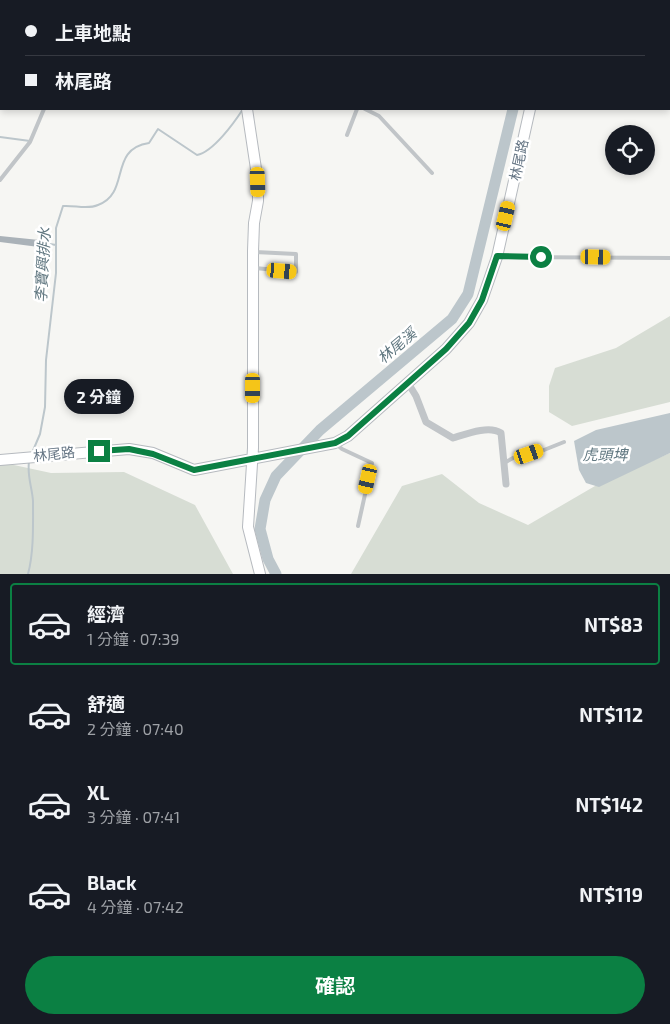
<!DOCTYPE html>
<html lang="zh-TW">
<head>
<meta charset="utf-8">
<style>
  body { margin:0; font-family:"Exo 2","Noto Sans TC",sans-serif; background:#20242c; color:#f1f3f6; height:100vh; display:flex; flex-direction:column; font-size:19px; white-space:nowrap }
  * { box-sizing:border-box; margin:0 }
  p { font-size:16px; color:#9ea1a6 }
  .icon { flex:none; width:28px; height:28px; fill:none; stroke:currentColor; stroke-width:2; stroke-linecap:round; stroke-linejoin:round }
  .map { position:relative; height:574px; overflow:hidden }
  .panel { display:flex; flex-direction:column; background:#171b24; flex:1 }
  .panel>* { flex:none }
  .banner { position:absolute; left:0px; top:0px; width:670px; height:110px; box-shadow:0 2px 8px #0003; display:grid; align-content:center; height:110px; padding:0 25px; background:#171b24 }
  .buttons { position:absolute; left:605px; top:125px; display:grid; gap:10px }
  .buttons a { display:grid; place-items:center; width:50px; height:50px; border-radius:50%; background:#171b24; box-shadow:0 2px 8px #0003; font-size:25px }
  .end { position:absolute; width:22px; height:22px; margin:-11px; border:6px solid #0b8043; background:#fff; box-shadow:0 0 0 2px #fff }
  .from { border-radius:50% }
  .bubble { position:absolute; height:35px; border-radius:18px; background:#171b24; box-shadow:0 2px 8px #0003; font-size:16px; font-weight:700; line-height:35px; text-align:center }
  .car { position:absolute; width:15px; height:30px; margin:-15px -8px; border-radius:6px; box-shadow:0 0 4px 1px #0007; background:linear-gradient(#f5c518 24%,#345 0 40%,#f5c518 0 76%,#345 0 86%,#f5c518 0) }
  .banner b { display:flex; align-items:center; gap:18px; height:48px; font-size:19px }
  .banner b+b { border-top:1px solid #363941 }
  .banner i { width:12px; height:12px; background:#f1f3f6 }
  ul { padding:9px 0 0; list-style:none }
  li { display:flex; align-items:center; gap:15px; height:82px; margin:0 10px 8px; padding:0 15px; border:2px solid transparent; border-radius:5px }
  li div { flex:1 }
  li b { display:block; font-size:19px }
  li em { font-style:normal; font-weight:700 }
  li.active { border-color:#0b8043 }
  li>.icon { width:45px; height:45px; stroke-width:1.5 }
  .primary-button { display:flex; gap:10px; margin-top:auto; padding:10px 25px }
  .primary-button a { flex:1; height:58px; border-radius:30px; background:#0b8043; color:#fff; font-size:20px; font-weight:700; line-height:58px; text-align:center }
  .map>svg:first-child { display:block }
</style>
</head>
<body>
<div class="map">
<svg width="670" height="574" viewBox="0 0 670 574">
  <rect width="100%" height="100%" fill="#f6f6f3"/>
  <!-- green -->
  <path fill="#d7ddd4" d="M670,316v86l-98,24 -23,-14v-26l6,-18 61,-20z
    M670,453v121h-319l51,-88 40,-12 37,29 49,22 67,-39z
    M0,462l51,11 73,-1 71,33 38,69h-233z"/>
  <!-- water -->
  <path fill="#bcc6cb" d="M670,413v40l-71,34 -13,-4 -7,-13 -5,-29 22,-11z"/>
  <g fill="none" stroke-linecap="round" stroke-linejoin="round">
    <!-- stream -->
    <path stroke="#bcc6cb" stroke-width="2" d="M50,1l4,-1
      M285,1v-1
      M0,137l30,4
      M37,242l19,3
      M32,453l8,-19 5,-27 1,-47 10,-87v-45l7,-22c12,-1 24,4 35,-1 33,-12 10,-56 51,-62l9,-14 39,26c16,-3 37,-32 46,-46
      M28,574c6,-22 5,-50 5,-73 -1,-14 -6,-25 -4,-39"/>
    <!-- river -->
    <path stroke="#bcc6cb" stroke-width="11" d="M538,1v-1
      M276,574l-8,-15 -8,-30 5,-29 11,-24 44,-46 132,-111 16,-25 45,-185"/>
  </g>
  <!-- building -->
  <path fill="#aab2b8" d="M0,236l39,4v7l-39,-5z"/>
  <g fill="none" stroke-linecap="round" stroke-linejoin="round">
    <defs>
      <path id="secondary" d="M246,1v-1
        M554,1v-1
        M247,109l11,73v19l-4,22 -1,28v197l-5,79 12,47
        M0,460l129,-11 24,4 41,17 141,-27 13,-7 98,-87 23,-26 13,-23 15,-43 33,-148"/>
    </defs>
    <!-- secondary casing -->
    <use href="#secondary" stroke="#b6babf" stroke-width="12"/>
    <!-- lane -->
    <path stroke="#c1c5c8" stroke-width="4" d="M75,0v1
      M415,0v1
      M365,109l14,7 53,57
      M347,135l10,-26
      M0,180l30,-38 14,-33
      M255,252l41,2v18l-41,-4
      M497,257l173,1
      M336,444l6,5 30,14 -14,63
      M504,463l9,-5 31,-8 20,-8"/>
    <!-- street -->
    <path stroke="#c1c5c8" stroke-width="7" d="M408,383l8,13 10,26 27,16c13,-4 36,-13 48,-5l5,51"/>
    <!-- secondary -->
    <use href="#secondary" stroke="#fff" stroke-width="10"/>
  </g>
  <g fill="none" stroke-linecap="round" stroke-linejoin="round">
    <!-- route -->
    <path stroke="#0b8043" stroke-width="6" d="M99,451l30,-2 24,5 41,16 141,-27 13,-7 98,-87 23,-26 13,-23 15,-44 44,1"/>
  </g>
  <g text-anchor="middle" stroke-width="5" stroke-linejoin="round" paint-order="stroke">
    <!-- street labels -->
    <g font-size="14" fill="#657584" stroke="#fff">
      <text transform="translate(519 160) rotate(-78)" y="5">林尾路</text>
      <text transform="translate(54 454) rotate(-6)" y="5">林尾路</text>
    </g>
    <!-- water labels -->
    <g font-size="15" font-style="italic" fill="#607780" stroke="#fff">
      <text transform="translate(43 265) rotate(-87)" y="5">李寶興排水</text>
      <text transform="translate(397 346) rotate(-40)" y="5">林尾溪</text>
      <text x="605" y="460">虎頭埤</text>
    </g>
  </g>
</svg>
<div class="buttons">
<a><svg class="icon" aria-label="locate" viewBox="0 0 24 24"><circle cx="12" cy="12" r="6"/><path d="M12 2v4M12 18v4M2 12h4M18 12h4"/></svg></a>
</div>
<i class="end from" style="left:541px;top:257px"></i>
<i class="end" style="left:99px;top:451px"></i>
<div class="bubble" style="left:64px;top:379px;width:70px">2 分鐘</div>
<i class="car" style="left:258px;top:182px;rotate:178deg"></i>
<i class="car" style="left:506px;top:216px;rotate:13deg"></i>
<i class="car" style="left:596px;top:257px;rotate:91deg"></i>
<i class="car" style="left:282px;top:271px;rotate:95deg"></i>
<i class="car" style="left:253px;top:388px;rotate:180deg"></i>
<i class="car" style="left:529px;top:454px;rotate:71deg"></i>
<i class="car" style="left:368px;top:479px;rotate:193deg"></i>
<div class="banner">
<b><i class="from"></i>上車地點</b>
<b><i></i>林尾路</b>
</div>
</div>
<section class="panel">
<ul>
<li class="active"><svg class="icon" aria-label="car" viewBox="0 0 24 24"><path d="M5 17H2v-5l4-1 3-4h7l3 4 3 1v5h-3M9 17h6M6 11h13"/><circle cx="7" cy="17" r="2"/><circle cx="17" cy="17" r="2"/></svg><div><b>經濟</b><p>1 分鐘 · 07:39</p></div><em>NT$83</em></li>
<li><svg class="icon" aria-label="car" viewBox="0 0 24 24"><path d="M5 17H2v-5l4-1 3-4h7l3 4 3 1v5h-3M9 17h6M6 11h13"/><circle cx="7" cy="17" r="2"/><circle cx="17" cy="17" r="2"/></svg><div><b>舒適</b><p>2 分鐘 · 07:40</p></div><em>NT$112</em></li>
<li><svg class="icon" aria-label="car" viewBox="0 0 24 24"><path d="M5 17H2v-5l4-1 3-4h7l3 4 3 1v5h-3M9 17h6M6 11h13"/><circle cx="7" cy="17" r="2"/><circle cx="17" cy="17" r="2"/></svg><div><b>XL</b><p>3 分鐘 · 07:41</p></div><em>NT$142</em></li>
<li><svg class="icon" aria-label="car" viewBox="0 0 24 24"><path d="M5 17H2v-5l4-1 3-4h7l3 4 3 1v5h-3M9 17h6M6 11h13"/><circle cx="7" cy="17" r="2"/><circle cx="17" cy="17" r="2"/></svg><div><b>Black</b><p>4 分鐘 · 07:42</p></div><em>NT$119</em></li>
</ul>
<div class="primary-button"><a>確認</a></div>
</section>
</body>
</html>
